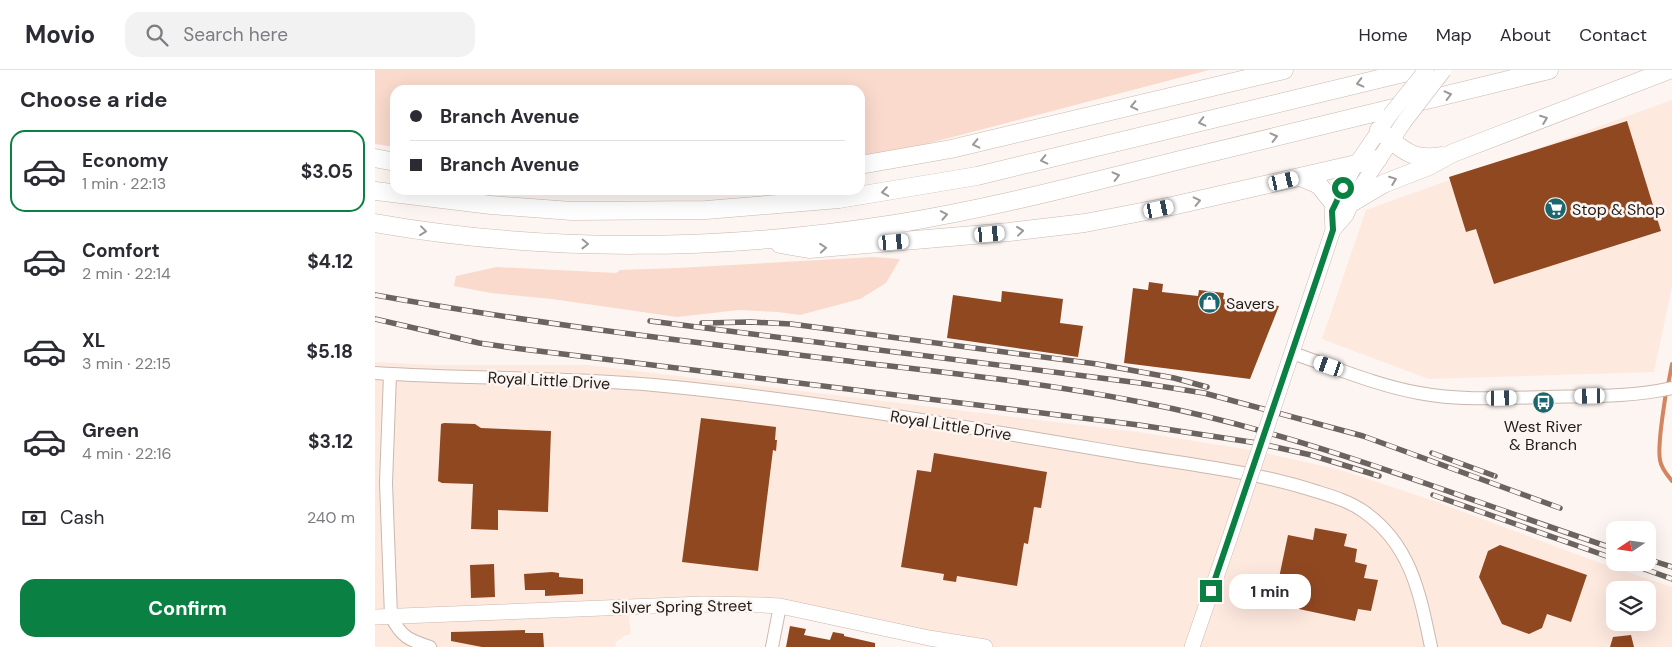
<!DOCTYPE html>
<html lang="en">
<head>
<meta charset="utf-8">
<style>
  body { margin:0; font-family:"DM Sans",sans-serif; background:#f2f2f3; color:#2b2b33; height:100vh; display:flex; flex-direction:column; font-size:19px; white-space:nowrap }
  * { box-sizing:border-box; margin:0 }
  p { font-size:16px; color:#7c7c81 }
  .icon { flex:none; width:28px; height:28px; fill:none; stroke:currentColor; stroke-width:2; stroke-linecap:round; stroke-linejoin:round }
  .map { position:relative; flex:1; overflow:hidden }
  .drawer { display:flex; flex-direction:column; background:#fff; width:375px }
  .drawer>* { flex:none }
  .banner { position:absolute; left:15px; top:15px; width:475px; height:110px; border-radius:15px; box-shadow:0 5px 20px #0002; display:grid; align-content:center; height:110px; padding:0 20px; background:#fff }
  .needle { width:32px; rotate:257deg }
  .fabs { position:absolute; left:1231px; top:451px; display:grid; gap:10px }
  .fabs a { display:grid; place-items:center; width:50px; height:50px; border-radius:10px; background:#fff; box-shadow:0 5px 20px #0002; font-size:25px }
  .end { position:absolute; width:22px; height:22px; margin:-11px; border:6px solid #0b8043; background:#fff; box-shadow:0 0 0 2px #fff }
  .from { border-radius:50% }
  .bubble { position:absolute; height:35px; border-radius:15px; background:#fff; box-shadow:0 5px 20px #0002; font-size:16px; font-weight:700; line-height:35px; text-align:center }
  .car { position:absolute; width:15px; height:30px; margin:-15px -8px; border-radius:6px; box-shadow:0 0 4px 1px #0007; background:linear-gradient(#fff 24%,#345 0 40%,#fff 0 76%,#345 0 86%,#fff 0) }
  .banner b { display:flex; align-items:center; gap:18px; height:48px; font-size:19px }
  .banner b+b { border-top:1px solid #e1e1e2 }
  .banner i { width:12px; height:12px; background:#2b2b33 }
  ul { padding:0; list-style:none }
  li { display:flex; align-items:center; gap:15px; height:82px; margin:0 10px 8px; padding:0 10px; border:2px solid transparent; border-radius:15px }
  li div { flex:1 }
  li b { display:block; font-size:19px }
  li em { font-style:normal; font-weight:700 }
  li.on { border-color:#0b8043 }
  li>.icon { width:45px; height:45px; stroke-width:1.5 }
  h2 { padding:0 20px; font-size:22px; line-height:60px }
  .pay { display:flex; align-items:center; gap:12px; height:55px; padding:0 20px; font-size:19px }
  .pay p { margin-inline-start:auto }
  .button { display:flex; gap:10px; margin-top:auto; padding:10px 20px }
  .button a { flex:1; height:58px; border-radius:15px; background:#0b8043; color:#fff; font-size:20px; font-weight:700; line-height:58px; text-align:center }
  header { display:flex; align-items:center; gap:30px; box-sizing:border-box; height:70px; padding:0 25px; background:#fff; border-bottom:1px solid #e1e1e2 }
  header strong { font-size:24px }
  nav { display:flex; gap:28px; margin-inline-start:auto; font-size:18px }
  .search { width:350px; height:45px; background:#f2f2f3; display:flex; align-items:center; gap:12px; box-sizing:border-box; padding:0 18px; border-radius:15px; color:#7c7c81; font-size:19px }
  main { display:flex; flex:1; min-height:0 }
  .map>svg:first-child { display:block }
</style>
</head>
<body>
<header>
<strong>Movio</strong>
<div class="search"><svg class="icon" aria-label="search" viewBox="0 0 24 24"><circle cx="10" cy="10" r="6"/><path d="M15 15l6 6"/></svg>Search here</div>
<nav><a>Home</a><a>Map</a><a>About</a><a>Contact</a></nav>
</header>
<main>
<section class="drawer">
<h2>Choose a ride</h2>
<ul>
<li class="on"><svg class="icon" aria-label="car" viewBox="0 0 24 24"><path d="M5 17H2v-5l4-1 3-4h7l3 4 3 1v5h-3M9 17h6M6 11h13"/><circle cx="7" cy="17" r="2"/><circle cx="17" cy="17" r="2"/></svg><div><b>Economy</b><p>1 min · 22:13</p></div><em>$3.05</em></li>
<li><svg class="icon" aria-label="car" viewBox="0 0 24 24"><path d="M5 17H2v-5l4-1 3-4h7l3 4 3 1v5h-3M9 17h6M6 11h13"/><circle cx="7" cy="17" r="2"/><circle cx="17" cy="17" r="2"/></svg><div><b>Comfort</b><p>2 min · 22:14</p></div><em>$4.12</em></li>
<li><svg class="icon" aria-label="car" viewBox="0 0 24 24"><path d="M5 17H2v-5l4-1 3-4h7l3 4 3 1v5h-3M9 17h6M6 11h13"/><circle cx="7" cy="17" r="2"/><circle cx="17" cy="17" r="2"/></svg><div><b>XL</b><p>3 min · 22:15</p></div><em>$5.18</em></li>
<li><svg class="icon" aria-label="car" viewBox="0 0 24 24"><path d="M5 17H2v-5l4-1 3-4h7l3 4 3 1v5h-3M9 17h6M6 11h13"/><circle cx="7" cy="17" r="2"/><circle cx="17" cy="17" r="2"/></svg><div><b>Green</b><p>4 min · 22:16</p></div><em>$3.12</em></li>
</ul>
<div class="pay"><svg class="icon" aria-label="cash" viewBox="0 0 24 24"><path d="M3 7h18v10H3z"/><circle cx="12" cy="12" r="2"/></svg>Cash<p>240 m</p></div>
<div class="button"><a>Confirm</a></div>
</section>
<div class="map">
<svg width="1297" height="577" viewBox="0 0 1297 577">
  <rect width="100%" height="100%" fill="#fcf5f1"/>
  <!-- built -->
  <path fill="#fee9df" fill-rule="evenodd" d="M1297,30v186l-18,86 -225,7 -107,-40 44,-129z
    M0,292l56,3h156l551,67 118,19 85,19 96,32 163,61 72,24v60h-684l-200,-39h-160l3,26 -7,2 -8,6 -1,5h-240zM1240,520h32v32h-32z"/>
  <!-- green -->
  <path fill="#f9dacc" d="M0,0h834l-310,81 -39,4v-65h-465v57l-20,-3z
    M499,187l26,2 -14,24 -26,16 -60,16 -22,-3 -39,-2 -62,7 -125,-18 -61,-6 -37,-7 2,-10 41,-9 119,6 4,-3 57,-2z"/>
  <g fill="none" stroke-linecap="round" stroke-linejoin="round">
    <!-- stream -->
    <path stroke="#d3855f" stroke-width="4" d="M1293,315l4,-21
      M1291,322c-2,16 -9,53 -6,68 1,8 7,15 12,21"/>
  </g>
  <!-- building -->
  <path fill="#904821" d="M1252,51l34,110 -167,53 -18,-55 -10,3 -17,-55z
    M774,212l14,2 -1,8 36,4 1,-6 25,3 -1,6 56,7 -29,73 -126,-16 9,-75 15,2z
    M627,221l61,8 -3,24 23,3 -5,31 -131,-19 6,-43 48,7z
    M326,348l75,9 -1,13h2l-1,11 -3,-1 -15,121 -76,-9z
    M69,353l31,1 6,4 70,3 -3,81 -50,-2v20l-27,-1 2,-45 -31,-1 -4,-2 3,-57z
    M559,383l113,19 -6,36 -7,-1 -6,37 -4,-1 -7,43 -60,-10 -1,6 -13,-2 1,-6 -43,-7 16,-97 14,2z
    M940,458l32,6 -3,12 13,3 -2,13 12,3 -3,13 14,2 -7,31 -13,-2 -3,12 -56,-12 3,-12 -26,-5 12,-57 25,5z
    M1125,475l87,30 -16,47 -24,-8 -5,14 -13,6 -27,-10 -23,-47 9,-26z
    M119,494l1,33 -24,1 -1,-33z
    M177,502l7,1v4l24,2v15l-38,2v-6h-20l-1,-16z
    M415,556l16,3 -2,6 26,5 3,-8 11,2v2l31,7v4h-89z
    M150,560v3h18l1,14h-62l-31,-6v-9z
    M1256,565l3,12h-24l3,-10z"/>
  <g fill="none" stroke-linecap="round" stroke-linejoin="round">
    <defs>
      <path id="minor" d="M917,283c42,14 83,32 127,40 42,8 86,5 128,4 42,-1 84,0 125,-9
        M0,303c93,6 186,4 279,12 161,15 319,43 478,70 61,10 124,17 183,36 16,5 34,10 48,20 48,33 57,83 68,136
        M15,304l-4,109 5,133c10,21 18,24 39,31
        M397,577l8,-41"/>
      <path id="major" d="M958,160l13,-15 8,-18 50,-75
        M904,321l54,-161 -1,-19 22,-44 36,-52
        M0,547l329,-13 58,1 18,1 149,32 56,9
        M817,577l38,-110"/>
      <path id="highway" d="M1004,60c20,17 33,32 62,26
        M0,88l20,4
        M485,95l91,-16 333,-79
        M926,107l18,8 16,20
        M0,121l116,14 81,6 134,-1 133,-11 138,-23 439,-106
        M976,133l32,-19 46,-18 24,-13 216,-83
        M0,153c171,30 349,28 520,1 105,-17 207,-45 310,-70 115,-28 229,-56 344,-84
        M405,174l29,5 200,-17 76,-9 87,-17 206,-47"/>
    </defs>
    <!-- minor casing -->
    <use href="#minor" stroke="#cab8af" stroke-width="14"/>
    <!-- major casing -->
    <use href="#major" stroke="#cab8af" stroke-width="16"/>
    <!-- highway casing -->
    <use href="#highway" stroke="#cab8af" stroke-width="19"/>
    <!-- minor -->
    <use href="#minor" stroke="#fff" stroke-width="12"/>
    <!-- major -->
    <use href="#major" stroke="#fff" stroke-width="15"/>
    <!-- highway -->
    <use href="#highway" stroke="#fff" stroke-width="18"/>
    <defs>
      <path id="rail" d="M0,225c159,29 320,47 480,67 95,11 191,21 285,40 163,31 318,95 475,147
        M0,249l104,24 35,5 625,77 118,18 54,12 68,21
        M275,251l490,62 64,10 159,43 197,72
        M327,253l49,-1 40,2 306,40 77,14 33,9
        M1057,383l63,23
        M1058,425l182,64
        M1272,489l25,8
        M1250,492l47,17"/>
    </defs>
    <!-- rail casing -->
    <use href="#rail" stroke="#6a6360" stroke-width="5.5"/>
    <!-- rail -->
    <use href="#rail" stroke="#fcf5f1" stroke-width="4" stroke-dasharray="11" stroke-linecap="butt"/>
    <defs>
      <path id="major-bridge" d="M1015,45l36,-45
        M1029,52l40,-52
        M855,467l49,-146"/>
    </defs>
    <!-- major-bridge casing -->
    <use href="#major-bridge" stroke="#cab8af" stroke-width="16" stroke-linecap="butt"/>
    <!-- major-bridge -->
    <use href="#major-bridge" stroke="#fff" stroke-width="15"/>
  </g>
  <!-- one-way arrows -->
  <defs><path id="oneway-chevron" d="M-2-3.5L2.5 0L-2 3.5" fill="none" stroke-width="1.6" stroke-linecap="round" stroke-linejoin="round" transform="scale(1.25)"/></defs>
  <g stroke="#9b9897">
    <use href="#oneway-chevron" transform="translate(985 13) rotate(166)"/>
    <use href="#oneway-chevron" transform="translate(1073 25) rotate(-14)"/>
    <use href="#oneway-chevron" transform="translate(759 36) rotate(167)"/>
    <use href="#oneway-chevron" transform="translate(1169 49) rotate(-21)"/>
    <use href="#oneway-chevron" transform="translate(827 52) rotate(166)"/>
    <use href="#oneway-chevron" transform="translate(899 67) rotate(-14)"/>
    <use href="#oneway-chevron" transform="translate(601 74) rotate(167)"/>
    <use href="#oneway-chevron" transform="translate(669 90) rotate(167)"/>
    <use href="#oneway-chevron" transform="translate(741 106) rotate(-14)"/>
    <use href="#oneway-chevron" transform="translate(1018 110) rotate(-21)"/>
    <use href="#oneway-chevron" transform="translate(510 122) rotate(171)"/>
    <use href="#oneway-chevron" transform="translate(822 131) rotate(-13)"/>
    <use href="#oneway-chevron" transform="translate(569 145) rotate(-11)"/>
    <use href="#oneway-chevron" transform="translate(48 161) rotate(7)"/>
    <use href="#oneway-chevron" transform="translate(645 161) rotate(-6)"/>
    <use href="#oneway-chevron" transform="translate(210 174) rotate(1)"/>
    <use href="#oneway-chevron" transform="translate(448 178) rotate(-5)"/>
  </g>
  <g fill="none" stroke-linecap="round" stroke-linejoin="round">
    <!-- route -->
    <path stroke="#0b8043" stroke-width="6" d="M836,521l108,-319 14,-42 -1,-19 11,-23"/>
  </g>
  <!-- icons -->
  <defs>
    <symbol id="supermarket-disc" viewBox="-11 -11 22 22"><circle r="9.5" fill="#1b6770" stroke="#fcf5f1"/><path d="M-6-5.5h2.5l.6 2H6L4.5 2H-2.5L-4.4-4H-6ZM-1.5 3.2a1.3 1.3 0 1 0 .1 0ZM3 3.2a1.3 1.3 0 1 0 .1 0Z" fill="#fff"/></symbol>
    <symbol id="shop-disc" viewBox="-11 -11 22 22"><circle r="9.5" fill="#1b6770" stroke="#fcf5f1"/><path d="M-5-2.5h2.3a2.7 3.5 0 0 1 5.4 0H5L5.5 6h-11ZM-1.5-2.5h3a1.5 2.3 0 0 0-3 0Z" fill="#fff"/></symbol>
    <symbol id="bus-disc" viewBox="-11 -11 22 22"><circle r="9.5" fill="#1b6770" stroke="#fcf5f1"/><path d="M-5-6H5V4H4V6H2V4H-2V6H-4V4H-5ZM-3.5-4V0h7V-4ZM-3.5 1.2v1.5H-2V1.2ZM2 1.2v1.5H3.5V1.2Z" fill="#fff"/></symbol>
  </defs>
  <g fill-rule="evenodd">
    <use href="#supermarket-disc" x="1168" y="126" width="25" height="25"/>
    <use href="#shop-disc" x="822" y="220" width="25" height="25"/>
    <use href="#bus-disc" x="1156" y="320" width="25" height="25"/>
  </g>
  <g text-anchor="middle" stroke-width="5" stroke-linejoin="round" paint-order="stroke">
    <!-- poi labels -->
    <g font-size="16" fill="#211a17" stroke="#fcf5f1" text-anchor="start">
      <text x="1197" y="145">Stop &amp; Shop</text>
      <text x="851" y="239">Savers</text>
      <text x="1168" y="362" text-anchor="middle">West River<tspan x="1168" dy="18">&amp; Branch</tspan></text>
    </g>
    <!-- street labels -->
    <g font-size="16" fill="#211a17" stroke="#fcf5f1">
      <text transform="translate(174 310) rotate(3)" y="6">Royal Little Drive</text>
      <text transform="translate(576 355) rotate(9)" y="6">Royal Little Drive</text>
      <text transform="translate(307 536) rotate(-1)" y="6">Silver Spring Street</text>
    </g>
  </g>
</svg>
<div class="fabs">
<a><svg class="needle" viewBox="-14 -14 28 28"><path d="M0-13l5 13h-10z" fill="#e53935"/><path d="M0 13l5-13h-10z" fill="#7c7c81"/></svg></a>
<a><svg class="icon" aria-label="layers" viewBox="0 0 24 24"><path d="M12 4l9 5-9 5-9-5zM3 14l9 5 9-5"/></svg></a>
</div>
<i class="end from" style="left:968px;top:118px"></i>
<i class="end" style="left:836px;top:521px"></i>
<div class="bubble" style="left:854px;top:504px;width:82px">1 min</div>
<i class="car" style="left:909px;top:111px;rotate:77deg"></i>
<i class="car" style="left:784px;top:139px;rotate:78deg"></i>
<i class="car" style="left:615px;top:164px;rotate:85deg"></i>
<i class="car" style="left:519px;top:172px;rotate:85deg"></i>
<i class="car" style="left:954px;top:296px;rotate:289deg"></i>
<i class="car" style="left:1215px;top:326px;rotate:269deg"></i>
<i class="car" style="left:1127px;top:328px;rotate:89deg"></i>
<div class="banner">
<b><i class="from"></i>Branch Avenue</b>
<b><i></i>Branch Avenue</b>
</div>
</div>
</main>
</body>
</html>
